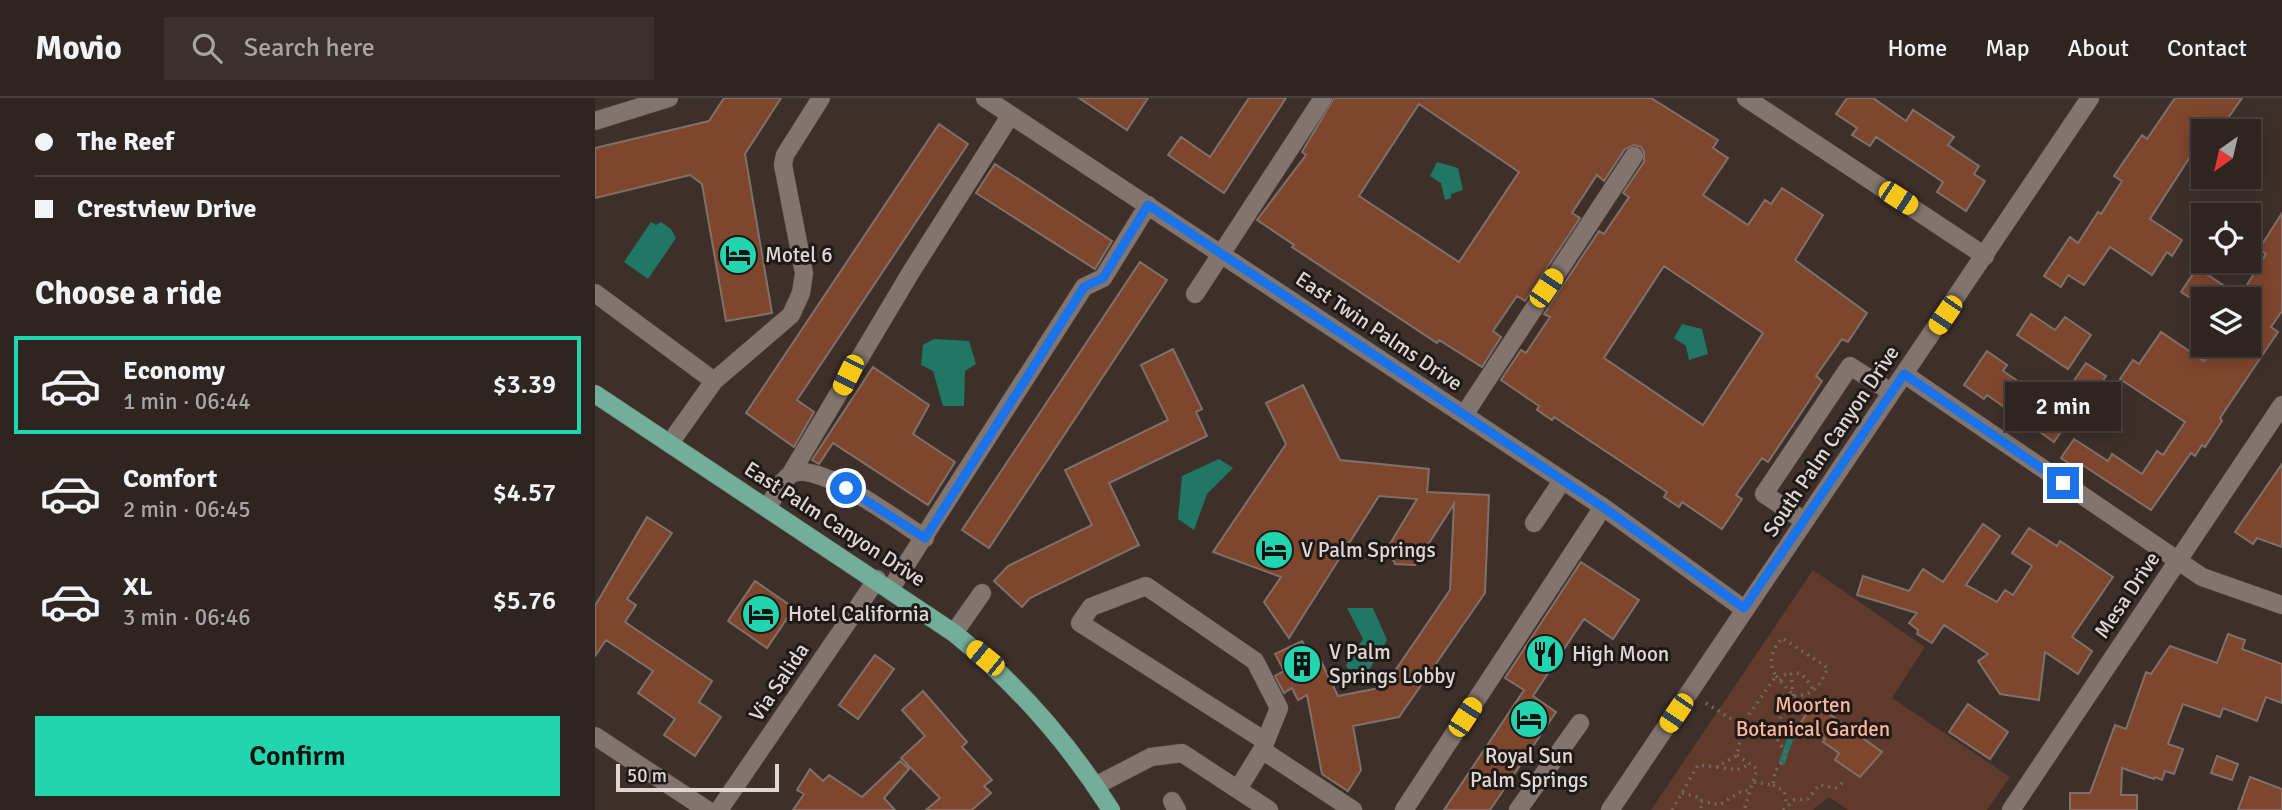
<!DOCTYPE html>
<html lang="en">
<head>
<meta charset="utf-8">
<style>
  body { margin:0; font-family:Signika,sans-serif; background:#3a302d; color:#f1f3f6; height:100vh; display:flex; flex-direction:column; font-size:26px; white-space:nowrap }
  * { box-sizing:border-box; margin:0 }
  p { font-size:23px; color:#a7a4a5 }
  .icon { flex:none; width:38px; height:38px; fill:none; stroke:currentColor; stroke-width:2; stroke-linecap:round; stroke-linejoin:round }
  .map { position:relative; flex:1; overflow:hidden }
  .panel { display:flex; flex-direction:column; background:#2e2420; width:595px }
  .panel>* { flex:none }
  .hud { display:grid; align-content:center; height:154px; padding:0 35px; background:#2e2420 }
  .needle { width:46px; rotate:214deg }
  .fabs { position:absolute; left:1596px; top:21px; display:grid; gap:14px }
  .fabs a { display:grid; place-items:center; width:70px; height:70px; border-radius:0px; background:#2e2420; box-shadow:0 4px 18px #0003,0 0 0 2px #49413e; font-size:35px }
  .scale { position:absolute; left:21px; bottom:18px; width:163px; box-sizing:border-box; padding-left:7px; border:4px solid #e0d7d4; border-top:0; font-size:19px; line-height:24px; white-space:nowrap; color:#e0d7d4; -webkit-text-stroke:5px #1f1a17; paint-order:stroke }
  .end { position:absolute; width:32px; height:32px; margin:-16px; border:9px solid #1a73e8; background:#fff; box-shadow:0 0 0 4px #fff }
  .from { border-radius:50% }
  .bubble { position:absolute; height:49px; border-radius:0px; background:#2e2420; box-shadow:0 4px 18px #0003,0 0 0 2px #49413e; font-size:23px; font-weight:600; line-height:49px; text-align:center }
  .car { position:absolute; width:21px; height:42px; margin:-21px -10px; border-radius:9px; box-shadow:0 0 5px 2px #0007; background:linear-gradient(#f5c518 24%,#345 0 40%,#f5c518 0 76%,#345 0 86%,#f5c518 0) }
  .hud b { display:flex; align-items:center; gap:24px; height:66px; font-size:26px }
  .hud b+b { border-top:2px solid #49413e }
  .hud i { width:18px; height:18px; background:#f1f3f6 }
  ul { padding:0; list-style:none }
  li { display:flex; align-items:center; gap:21px; height:98px; margin:0 14px 10px; padding:0 21px; border:4px solid transparent; border-radius:0px }
  li div { flex:1 }
  li b { display:block; font-size:26px }
  li em { font-style:normal; font-weight:600 }
  li.active { border-color:#21d5af }
  li>.icon { width:63px; height:63px; stroke-width:1.5 }
  h2 { padding:0 35px; font-size:32px; line-height:84px }
  .action { display:flex; gap:14px; margin-top:auto; padding:14px 35px }
  .action a { flex:1; height:80px; border-radius:0px; background:#21d5af; color:#111; font-size:28px; font-weight:600; line-height:80px; text-align:center }
  header { display:flex; align-items:center; gap:42px; box-sizing:border-box; height:98px; padding:0 35px; background:#2e2420; border-bottom:2px solid #49413e }
  header strong { font-size:33px }
  nav { display:flex; gap:38px; margin-inline-start:auto; font-size:24px }
  .search { width:490px; height:63px; background:#3a302d; display:flex; align-items:center; gap:18px; box-sizing:border-box; padding:0 24px; border-radius:0px; color:#a7a4a5; font-size:26px }
  main { display:flex; flex:1; min-height:0 }
  .map>svg:first-child { display:block }
</style>
</head>
<body>
<header>
<strong>Movio</strong>
<div class="search"><svg class="icon" aria-label="search" viewBox="0 0 24 24"><circle cx="10" cy="10" r="6"/><path d="M15 15l6 6"/></svg>Search here</div>
<nav><a>Home</a><a>Map</a><a>About</a><a>Contact</a></nav>
</header>
<main>
<section class="panel">
<div class="hud">
<b><i class="from"></i>The Reef</b>
<b><i></i>Crestview Drive</b>
</div>
<h2>Choose a ride</h2>
<ul>
<li class="active"><svg class="icon" aria-label="car" viewBox="0 0 24 24"><path d="M5 17H2v-5l4-1 3-4h7l3 4 3 1v5h-3M9 17h6M6 11h13"/><circle cx="7" cy="17" r="2"/><circle cx="17" cy="17" r="2"/></svg><div><b>Economy</b><p>1 min · 06:44</p></div><em>$3.39</em></li>
<li><svg class="icon" aria-label="car" viewBox="0 0 24 24"><path d="M5 17H2v-5l4-1 3-4h7l3 4 3 1v5h-3M9 17h6M6 11h13"/><circle cx="7" cy="17" r="2"/><circle cx="17" cy="17" r="2"/></svg><div><b>Comfort</b><p>2 min · 06:45</p></div><em>$4.57</em></li>
<li><svg class="icon" aria-label="car" viewBox="0 0 24 24"><path d="M5 17H2v-5l4-1 3-4h7l3 4 3 1v5h-3M9 17h6M6 11h13"/><circle cx="7" cy="17" r="2"/><circle cx="17" cy="17" r="2"/></svg><div><b>XL</b><p>3 min · 06:46</p></div><em>$5.76</em></li>
</ul>
<div class="action"><a>Confirm</a></div>
</section>
<div class="map">
<svg width="1687" height="712" viewBox="0 0 1687 712">
  <rect width="100%" height="100%" fill="#3d302b"/>
  <!-- green -->
  <path fill="#603a2b" d="M1218,472l112,77 -33,51 118,79 -23,33h-139l-19,-13 -16,13h-162z"/>
  <!-- water -->
  <path fill="#207763" d="M842,64l21,6 5,22 -12,4v4l-6,2 -4,-17 -11,-7z
    M56,124l5,3 5,-3 10,7 5,9 -28,41 -24,-17z
    M1087,226l20,5 6,25 -19,6 -3,-14 -12,-8z
    M339,241l35,2 7,23 -11,7 -1,35h-21l-10,-35 -12,-6 2,-20z
    M624,361l14,9 -26,26 -13,36 -16,-11 4,-43z
    M752,510h26l14,32 -18,30 -21,-1 -2,-4 17,-26z"/>
  <g fill="none" stroke-linecap="round" stroke-linejoin="round">
    <!-- stream -->
    <path stroke="#207763" stroke-width="6" d="M1187,664l10,-28"/>
  </g>
  <!-- building -->
  <path fill="#7f462e" stroke="#7f706a" stroke-width="2" fill-rule="evenodd" d="M129,0h57l-36,56 27,159 -46,8 -24,-137 -12,-9 -95,23v-50l114,-27z
    M484,0h69l-21,32z
    M654,0h37l-62,95 -56,-38 13,-18 29,20z
    M739,0h317l67,42 -5,8 15,10 -25,37 45,30 17,-25 6,4 11,-16 41,27 -28,45 72,53 -19,29 -6,-3 -26,37 6,5 -19,29 -35,52 -6,-4 -26,37 6,4 -20,30 -40,-27 -3,5 -15,-10 3,-5 -113,-75 -2,3 -15,-10 2,-4 -38,-26 20,-30 5,3 24,-36 -6,-3 55,-83 5,3 25,-37 -6,-4 21,-31v-10l-3,-5 -7,-2 -9,4 -21,32 -7,-6 -25,38 8,5 -55,83 -8,-5 -24,35 8,6 -19,30 -43,-27 -2,3 -145,-96 2,-2 -37,-25 49,-65 -4,-3zM824,6l100,68 -60,90 -100,-66zM1069,168l99,67 -60,92 -99,-67z
    M1252,0h26l33,23 7,-11 41,27 -6,8 31,21 -5,8 11,7 -19,30 -29,-19 6,-10 -67,-45 -6,9 -18,-11 5,-7 -21,-14z
    M1580,0h67l-23,33h-16v35l-13,-9 -40,62 32,21 -10,16 -5,-4 -15,23 -42,-28 -26,38 -16,-10 -7,12 -17,-11 26,-39 8,6 20,-31 3,2 21,-33 -8,-5 28,-41 5,4z
    M344,26l29,20 -171,256 17,12 -20,35 -48,-34z
    M400,66l117,77 -17,28 -119,-76z
    M1687,115v98l-11,16 7,5 -58,86 2,3 -17,26 -3,-2 -7,11 -4,-3 -40,57 -70,-46 -4,5 -16,-11 13,-19 34,22 4,-7 30,20 15,-23 6,4 22,-33 -65,-43 13,-19 6,4 22,-32 43,29 11,-16h47l-13,-9v-37h-46v7l-22,-14 16,-24 43,28 26,-42 -7,-5z
    M545,164l27,18 -178,268 -27,-18z
    M1436,216l24,16 10,-13 26,18 -23,34 -51,-34z
    M578,251l29,60 -6,3 11,24 -98,47 30,62 -109,53 -8,9 -28,-26 14,-15 84,-41 -27,-55 103,-50 -27,-55z
    M1392,253l20,14 -4,6 58,39 -2,3 10,7 -15,22 -67,-47 -3,4 -20,-14z
    M1491,265l20,13 -13,19 -20,-13z
    M278,269l56,38 -16,29 42,28 -27,43 -95,-62 -14,21 -7,-4z
    M708,287l37,75 89,9 -2,23 62,3 -4,98 -86,124 -46,9 8,44 -13,21 -26,-17 -15,-79 -9,5 -6,-12 -8,5 -9,-17 9,-5 -9,-17 27,-13 9,16 7,-2 20,41 46,-9 66,-97 4,-86 -39,61 -20,-1 -7,-17 29,-48 -38,-3 -90,142 -25,-36 17,-25 -68,-25 73,-108 -20,-41z
    M1687,366v83l-25,-9 -4,6 -18,-12z
    M52,419l25,16 -45,66 9,6 -11,17 87,59 -13,21 22,15 -26,39 -31,-21 11,-16 -37,-26 15,-22 -47,-31 -11,16v-50z
    M1388,426l17,12 -34,49 31,17 8,-12 8,5 19,-29 -20,-13 17,-25 28,18 3,-5 53,36 -41,60 20,14 -14,23 -33,-22 -6,48 -39,-6 -22,-33 10,-7 -44,-29 -12,18 -15,-9 1,-4 -9,-7 8,-10 -60,-18 6,-19 46,15 14,-22 20,13z
    M986,464l58,38 -26,39 -29,-20 -51,77 23,16 -66,98h-46l80,-120 -19,-12z
    M160,483l39,27 -27,40 -39,-27z
    M1633,536l17,6 -3,9 40,15v39l-16,-6 -9,24 -34,-13 -3,9 -37,-13 -15,40 15,5 -9,25 -9,-3 -3,9 -7,-3 -1,2 -32,-11 -1,27h16v15h-67v-17h20l25,-68 11,4 20,-57 5,2 19,-28 47,17z
    M280,557l19,14 -36,50 -19,-14z
    M328,593l44,51 -5,5 30,33 -8,6 7,7 -19,17h-46l14,-12 -39,-40 24,-22 -23,-26z
    M1219,605l68,49 -22,25 -25,-17 4,-7 -16,-11 2,-3 -24,-17z
    M1373,606l40,28 -18,27 -41,-27z
    M1622,658l21,8 -6,16 -21,-7z
    M305,663l9,8 -25,29 11,12h-102l11,-16 -7,-4 13,-21 13,12 6,-6 33,22z
    M1655,679l32,12v21h-44z"/>
  <g fill="none" stroke-linecap="round" stroke-linejoin="round">
    <defs>
      <path id="minor" d="M390,0l618,409 141,102
        M1151,0l239,158
        M0,23l74,-23
        M0,195l119,88
        M600,196l128,-196
        M1309,276l298,203 80,28
        M869,317l170,-259
        M75,345l44,-62 77,-66 10,-22 3,-20 -21,-108 2,-10 36,-57
        M195,377l121,-203 99,-156
        M173,409c6,-9 13,-26 22,-32 25,-18 110,48 135,63
        M1208,422l-39,-26 86,-128 41,26
        M939,425l28,-42
        M296,490l193,-301 19,-9 45,-73
        M359,535l28,-40
        M0,638l112,74
        M667,652l91,60
        M500,688l56,-29 31,-4 87,57
        M643,691l24,-39 17,-42 -24,-47 -109,-75 -55,21 -11,16 185,118
        M577,703l5,9
        M124,712l158,-231
        M809,712l199,-303
        M923,712l62,-87
        M1015,712l480,-712
        M1416,712l271,-405"/>
      <path id="major" d="M0,296l359,239c62,50 114,109 157,177"/>
    </defs>
    <!-- minor casing -->
    <use href="#minor" stroke="#584d49" stroke-width="19"/>
    <!-- major casing -->
    <use href="#major" stroke="#584d49" stroke-width="19"/>
    <!-- path -->
    <path stroke="#726661" stroke-width="3.5" stroke-dasharray="2 5" stroke-linecap="butt" d="M1181,578l16,18
      M1185,583l5,-6 6,-1
      M1198,598l-2,-22 8,-1 8,6 6,11
      M1111,605l35,22
      M1146,628l35,-50c-9,-15 -4,-26 6,-38l46,30c-9,18 -14,28 -35,28l-9,9 -6,20 -12,7 -24,-1
      M1142,657l20,14 -13,41
      M1122,669l20,3 14,-6
      M1159,684l19,3 2,-14 12,-16 -11,-18 -10,-5
      M1178,687l11,6 3,14
      M1087,695l19,5v12
      M1106,703l18,4 23,-14 10,-1
      M1077,712l26,-45 19,2 20,-12 5,-24
      M1188,712l11,-10 14,-1 11,-14 17,3 10,-8"/>
    <!-- minor -->
    <use href="#minor" stroke="#82746e" stroke-width="18"/>
    <!-- major -->
    <use href="#major" stroke="#72ae9a" stroke-width="18"/>
  </g>
  <g fill="none" stroke-linecap="round" stroke-linejoin="round">
    <!-- route -->
    <path stroke="#1a73e8" stroke-width="9" d="M251,390l79,50 159,-251 19,-9 45,-73 455,302 141,101 160,-234 159,109"/>
  </g>
  <!-- icons -->
  <defs>
    <symbol id="hotel-disc" viewBox="-11 -11 22 22"><circle r="9.5" fill="#21d5af" stroke="#1f1a17"/><path d="M-6-4.5h1.5V1H6V5H4.5V3h-9V5H-6ZM-4 0a1.8 1.8 0 1 1 3.6 0ZM.5 0V-2.5h3Q6-2.5 6 0Z" fill="#111"/></symbol>
    <symbol id="restaurant-disc" viewBox="-11 -11 22 22"><circle r="9.5" fill="#21d5af" stroke="#1f1a17"/><path d="M-5-6h1v4h1v-4h1v4h1v-4h1v5L-1.5 .5V6h-2V.5L-5-1ZM5-6V6H3V1.5H1.5Q1.5-4 5-6Z" fill="#111"/></symbol>
    <symbol id="building-disc" viewBox="-11 -11 22 22"><circle r="9.5" fill="#21d5af" stroke="#1f1a17"/><path d="M-4-6H4V6H1V3H-1V6H-4ZM-2.5-4.3h1.7v1.8h-1.7ZM.8-4.3h1.7v1.8H.8ZM-2.5-1h1.7V.8h-1.7ZM.8-1h1.7V.8H.8Z" fill="#111"/></symbol>
  </defs>
  <g fill-rule="evenodd">
    <use href="#hotel-disc" x="121" y="135" width="44" height="44"/>
    <use href="#hotel-disc" x="657" y="430" width="44" height="44"/>
    <use href="#hotel-disc" x="144" y="494" width="44" height="44"/>
    <use href="#restaurant-disc" x="928" y="534" width="44" height="44"/>
    <use href="#building-disc" x="685" y="544" width="44" height="44"/>
    <use href="#hotel-disc" x="912" y="599" width="44" height="44"/>
  </g>
  <g text-anchor="middle" stroke-width="6" stroke-linejoin="round" paint-order="stroke">
    <!-- poi labels -->
    <g font-size="21" fill="#e0d7d4" stroke="#1f1a17" text-anchor="start">
      <text x="170" y="164">Motel 6</text>
      <text x="706" y="459">V Palm Springs</text>
      <text x="193" y="523">Hotel California</text>
      <text x="734" y="561">V Palm<tspan x="734" dy="24">Springs Lobby</tspan></text>
      <text x="977" y="563">High Moon</text>
      <text x="934" y="665" text-anchor="middle">Royal Sun<tspan x="934" dy="24">Palm Springs</tspan></text>
    </g>
    <!-- street labels -->
    <g font-size="21" fill="#e0d7d4" stroke="#1f1a17">
      <text transform="translate(784 233) rotate(34)" y="7">East Twin Palms Drive</text>
      <text transform="translate(1236 343) rotate(-56)" y="7">South Palm Canyon Drive</text>
      <text transform="translate(240 426) rotate(33)" y="7">East Palm Canyon Drive</text>
      <text transform="translate(1532 497) rotate(-56)" y="7">Mesa Drive</text>
      <text transform="translate(184 584) rotate(-56)" y="7">Via Salida</text>
    </g>
    <!-- park labels -->
    <g font-size="21" fill="#fdb598" stroke="#1f1a17">
      <text x="1218" y="614">Moorten<tspan x="1218" dy="24">Botanical Garden</tspan></text>
    </g>
  </g>
</svg>
<div class="fabs">
<a><svg class="needle" viewBox="-14 -14 28 28"><path d="M0-13l5 13h-10z" fill="#e53935"/><path d="M0 13l5-13h-10z" fill="#a7a4a5"/></svg></a>
<a><svg class="icon" aria-label="locate" viewBox="0 0 24 24"><circle cx="12" cy="12" r="6"/><path d="M12 2v4M12 18v4M2 12h4M18 12h4"/></svg></a>
<a><svg class="icon" aria-label="layers" viewBox="0 0 24 24"><path d="M12 4l9 5-9 5-9-5zM3 14l9 5 9-5"/></svg></a>
</div>
<div class="scale">50 m</div>
<i class="end from" style="left:251px;top:390px"></i>
<i class="end" style="left:1468px;top:385px"></i>
<div class="bubble" style="left:1410px;top:284px;width:116px">2 min</div>
<i class="car" style="left:1303px;top:100px;rotate:123deg"></i>
<i class="car" style="left:951px;top:190px;rotate:34deg"></i>
<i class="car" style="left:1350px;top:217px;rotate:214deg"></i>
<i class="car" style="left:253px;top:277px;rotate:206deg"></i>
<i class="car" style="left:390px;top:560px;rotate:309deg"></i>
<i class="car" style="left:1081px;top:615px;rotate:214deg"></i>
<i class="car" style="left:870px;top:619px;rotate:33deg"></i>
</div>
</main>
</body>
</html>
